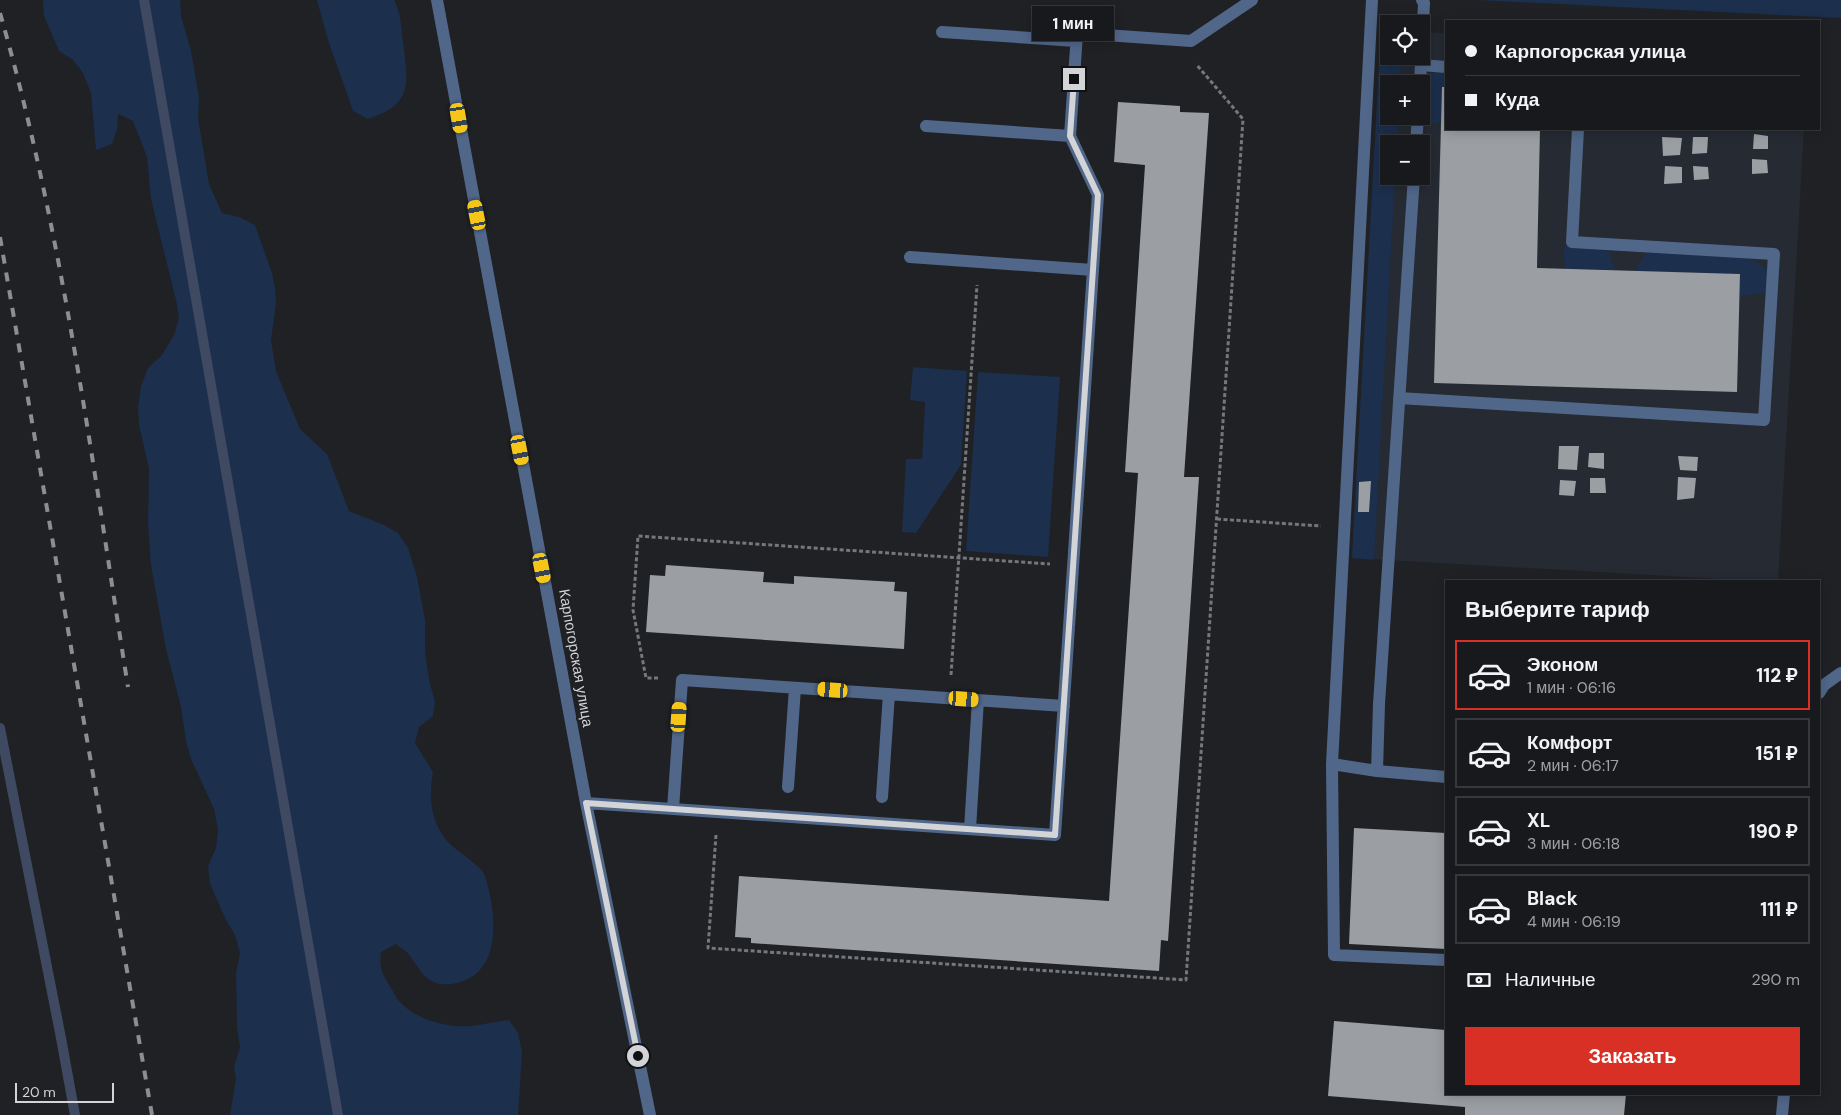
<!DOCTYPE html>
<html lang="ru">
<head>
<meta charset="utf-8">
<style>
  body { margin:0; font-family:"DM Sans",sans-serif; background:#242629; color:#f1f3f6; height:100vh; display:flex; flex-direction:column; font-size:19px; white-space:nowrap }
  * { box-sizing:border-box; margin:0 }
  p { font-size:16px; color:#9ea0a3 }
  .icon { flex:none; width:28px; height:28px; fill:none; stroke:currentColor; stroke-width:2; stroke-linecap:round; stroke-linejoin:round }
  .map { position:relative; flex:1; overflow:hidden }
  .sheet { position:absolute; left:1445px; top:580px; width:375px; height:515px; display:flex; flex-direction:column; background:#17191c; border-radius:0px; box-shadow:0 2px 12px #0003,0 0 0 1px #36383b }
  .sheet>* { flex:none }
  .hud { position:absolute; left:1445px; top:20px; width:375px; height:110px; border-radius:0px; box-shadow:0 2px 12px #0003,0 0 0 1px #36383b; display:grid; align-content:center; height:110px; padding:0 20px; background:#17191c }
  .buttons { position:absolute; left:1380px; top:15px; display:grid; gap:10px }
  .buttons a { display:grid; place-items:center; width:50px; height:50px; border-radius:0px; background:#17191c; box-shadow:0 2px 12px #0003,0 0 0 1px #36383b; font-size:25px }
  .scale { position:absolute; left:15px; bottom:12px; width:99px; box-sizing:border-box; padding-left:5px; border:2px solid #d3d4d7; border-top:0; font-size:14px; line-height:18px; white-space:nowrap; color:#d3d4d7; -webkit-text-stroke:4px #1f2125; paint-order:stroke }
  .end { position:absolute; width:22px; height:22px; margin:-11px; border:6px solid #d3d4d7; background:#111; box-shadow:0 0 0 2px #111 }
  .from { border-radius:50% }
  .bubble { position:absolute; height:35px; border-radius:0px; background:#17191c; box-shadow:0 2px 12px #0003,0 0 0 1px #36383b; font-size:16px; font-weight:700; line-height:35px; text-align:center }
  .car { position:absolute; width:15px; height:30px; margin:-15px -8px; border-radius:6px; box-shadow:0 0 4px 1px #0007; background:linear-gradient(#f5c518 24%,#345 0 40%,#f5c518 0 76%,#345 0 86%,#f5c518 0) }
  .hud b { display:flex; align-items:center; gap:18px; height:48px; font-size:19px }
  .hud b+b { border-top:1px solid #36383b }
  .hud i { width:12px; height:12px; background:#f1f3f6 }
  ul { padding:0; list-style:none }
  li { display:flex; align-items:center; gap:15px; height:70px; margin:0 10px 8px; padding:0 10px; border:2px solid #36383b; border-radius:0px }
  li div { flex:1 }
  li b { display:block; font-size:19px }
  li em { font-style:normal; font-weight:700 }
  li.on { border-color:#d93025 }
  li>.icon { width:45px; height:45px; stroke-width:1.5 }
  h2 { padding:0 20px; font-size:22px; line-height:60px }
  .pay { display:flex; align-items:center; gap:12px; height:55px; padding:0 20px; font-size:19px }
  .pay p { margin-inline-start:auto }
  .primary-button { display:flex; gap:10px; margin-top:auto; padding:10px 20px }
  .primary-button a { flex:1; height:58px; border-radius:0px; background:#d93025; color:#fff; font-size:20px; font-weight:700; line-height:58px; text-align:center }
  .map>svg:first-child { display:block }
</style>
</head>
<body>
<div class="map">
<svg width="1841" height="1115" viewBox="0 0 1841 1115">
  <rect width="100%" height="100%" fill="#1f2125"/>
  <!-- built -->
  <path fill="#252a33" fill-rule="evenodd" d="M1381,30h8v26h32v-24l25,1v96h358l-26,452h-24l-402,-23zM1389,84h32v32h-32zM1389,144h32v32h-32z"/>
  <!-- green -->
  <path fill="#1c2f4c" d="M43,0h137l1,16 10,35 8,47 -1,20 11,66 13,29 17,4 16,8 17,48 3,15 1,16 -5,36 5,31 24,58 27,25 22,57 35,14 14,8 10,15 9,29 8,43v33l5,31 5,17 -2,15 -14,11 -4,16 18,29c-4,22 -3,46 11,65 6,9 18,16 26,23 5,4 13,10 15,16 10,31 18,88 -19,104 -10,4 -19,6 -30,3 -13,-5 -18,-16 -26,-27 -3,-5 -10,-8 -14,-12l-15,8c-2,17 1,21 10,36 3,4 5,10 8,13 17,19 48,27 72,25 12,-1 25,-5 38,-6l9,13 4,19 -4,63h-288l6,-36 -2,-12 6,-20 -3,-19 -1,-55 4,-20 -5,-18 -9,-15 -16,-36 -2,-18 8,-18 2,-18 -4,-21 -23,-50 -5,-18 -5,-34 -15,-58 -15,-84 -3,-40 1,-57 -10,-43 -1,-17 3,-22 7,-18 14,-13 12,-20 5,-18 -3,-17 -25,-101 -4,-42 -14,-36 -15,-7 -1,16 -5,14 -16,6 -5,-57 -8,-20 -10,-13 -14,-9 -15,-35z
    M317,0h77c7,12 7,28 9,42 5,41 11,62 -35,77l-15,-8 -25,-71z
    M1478,0h363v18z
    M1381,30h8v26h12l-1,28h-11v32h9l-1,28h-8v32h6l-21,384 -22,-2z
    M1436,69l10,1v17h-3l-1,36h-27l6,-7v-29z
    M1563,246l46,5 6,19 -50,-1z
    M1648,250l93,2 27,18 -1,23 -27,3v-22l-105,-3z
    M913,367l54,4 -6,94 -45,68 -14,-1 4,-73h16l3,-57 -15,-2z
    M978,372l82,5 -12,180 -82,-6z"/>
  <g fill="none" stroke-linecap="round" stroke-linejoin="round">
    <!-- stream -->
    <path stroke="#3f4961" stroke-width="10" d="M144,0l194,1115
      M0,728l61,310 14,77"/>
  </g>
  <!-- building -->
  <path fill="#9b9ea2" d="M1442,87h4v42h94l-3,139 203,6 -3,118 -303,-9z
    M1118,102l62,4v6l29,1 -25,364h15l-31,464 -7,-1 -2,31 -408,-28v-5l-16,-1 4,-61 370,25 29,-428 -13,-1 20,-307 -31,-3z
    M1754,134l14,2v13h-15z
    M1662,137l20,1 -2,17 -17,1z
    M1693,137h15l-1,16 -15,1z
    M1752,159l15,1 1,13 -16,1z
    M1665,166l17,1v16l-18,1z
    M1693,166l15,1 1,12 -15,1z
    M1559,446h20l-2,24 -19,-1z
    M1589,453h15v16l-16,-2z
    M1678,456l20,1 -1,14 -17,-1z
    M1678,477l18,1 -2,20 -17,2z
    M1590,478h15l1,15h-16z
    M1560,480l16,1 -2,15 -15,-1z
    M1371,481l-2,31h-11l1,-30z
    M666,565l98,7 -1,10 31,2v-8l101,6 -1,9 13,1 -3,57 -258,-17 4,-57 15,1z
    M1354,828l92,5v116l-97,-5z
    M1334,1021l112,9v64h180l-2,21h-159v-8l-137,-11z"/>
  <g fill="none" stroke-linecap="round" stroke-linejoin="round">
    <!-- path -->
    <path stroke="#76777b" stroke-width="3" stroke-dasharray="4 2.5" stroke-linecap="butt" d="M1217,519l104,7
      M951,675l26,-390
      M658,678h-12l-13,-68 5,-74 412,28
      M716,835l-8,113 478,32 57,-861 -47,-55"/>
    <!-- minor -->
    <path stroke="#516789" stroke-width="12" d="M437,0l149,803 64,312
      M942,32l134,9
      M1421,65l25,2
      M1420,84l4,-81 -2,-3
      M926,126l144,10
      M1416,144l2,-28
      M910,257l183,13
      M1399,398l365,22 10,-166 -202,-12 6,-113
      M1819,693l5,-8 17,-12
      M1332,764l40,-764
      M1377,771l2,-67 35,-528
      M1446,777l-69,-6 -45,-7 2,191 112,5
      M788,787l7,-99
      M882,797l7,-103
      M586,803l469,32 43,-640 -28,-59 7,-103 114,8 61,-41
      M673,809l9,-129 382,26
      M970,829l8,-129
      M1782,1115l2,-21"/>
    <!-- rail -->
    <path stroke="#8c8e91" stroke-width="4" stroke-dasharray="9 9" stroke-linecap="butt" d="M0,13c63,220 92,449 128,674
      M0,237l152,878"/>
  </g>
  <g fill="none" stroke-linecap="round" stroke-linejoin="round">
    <!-- route -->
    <path stroke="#d3d4d7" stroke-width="6" d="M638,1056l-52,-253 469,32 43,-640 -28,-59 4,-57"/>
  </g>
  <g text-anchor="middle" stroke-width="5" stroke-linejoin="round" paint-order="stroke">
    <!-- street labels -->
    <g font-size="15" fill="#d3d4d7" stroke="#1f2125">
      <text transform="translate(576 658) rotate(80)" y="5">Карпогорская улица</text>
    </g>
  </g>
</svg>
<div class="buttons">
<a><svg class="icon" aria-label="locate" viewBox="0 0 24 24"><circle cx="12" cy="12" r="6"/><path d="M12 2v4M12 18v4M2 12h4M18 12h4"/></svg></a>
<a>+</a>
<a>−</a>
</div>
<div class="scale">20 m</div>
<i class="end from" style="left:638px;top:1056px"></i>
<i class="end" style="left:1074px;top:79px"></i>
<div class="bubble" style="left:1032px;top:6px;width:82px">1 мин</div>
<i class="car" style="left:459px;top:118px;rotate:170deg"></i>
<i class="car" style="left:477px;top:215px;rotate:349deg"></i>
<i class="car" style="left:520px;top:450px;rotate:169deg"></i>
<i class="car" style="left:542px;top:568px;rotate:169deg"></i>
<i class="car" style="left:833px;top:690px;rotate:274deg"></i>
<i class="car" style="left:964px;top:699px;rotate:94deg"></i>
<i class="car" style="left:679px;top:717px;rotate:4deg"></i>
<div class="hud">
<b><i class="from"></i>Карпогорская улица</b>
<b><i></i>Куда</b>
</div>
<section class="sheet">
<h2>Выберите тариф</h2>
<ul>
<li class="on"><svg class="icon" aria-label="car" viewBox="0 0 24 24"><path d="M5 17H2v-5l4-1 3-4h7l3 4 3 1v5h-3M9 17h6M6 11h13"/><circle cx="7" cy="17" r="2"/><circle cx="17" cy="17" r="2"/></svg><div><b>Эконом</b><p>1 мин · 06:16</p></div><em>112 ₽</em></li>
<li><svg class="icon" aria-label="car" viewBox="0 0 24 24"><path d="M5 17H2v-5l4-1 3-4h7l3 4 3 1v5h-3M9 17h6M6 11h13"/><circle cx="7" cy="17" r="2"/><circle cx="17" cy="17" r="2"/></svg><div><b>Комфорт</b><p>2 мин · 06:17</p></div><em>151 ₽</em></li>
<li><svg class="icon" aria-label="car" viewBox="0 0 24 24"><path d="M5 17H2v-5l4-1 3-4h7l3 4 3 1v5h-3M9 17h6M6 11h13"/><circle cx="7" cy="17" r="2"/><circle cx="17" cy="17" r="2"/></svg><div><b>XL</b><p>3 мин · 06:18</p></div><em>190 ₽</em></li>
<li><svg class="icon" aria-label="car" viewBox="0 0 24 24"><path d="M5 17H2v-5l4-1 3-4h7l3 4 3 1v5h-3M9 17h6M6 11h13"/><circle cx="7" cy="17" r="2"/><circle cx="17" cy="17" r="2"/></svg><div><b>Black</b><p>4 мин · 06:19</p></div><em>111 ₽</em></li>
</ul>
<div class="pay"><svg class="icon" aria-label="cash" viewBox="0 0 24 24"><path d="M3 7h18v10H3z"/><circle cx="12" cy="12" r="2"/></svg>Наличные<p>290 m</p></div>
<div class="primary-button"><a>Заказать</a></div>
</section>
</div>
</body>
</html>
